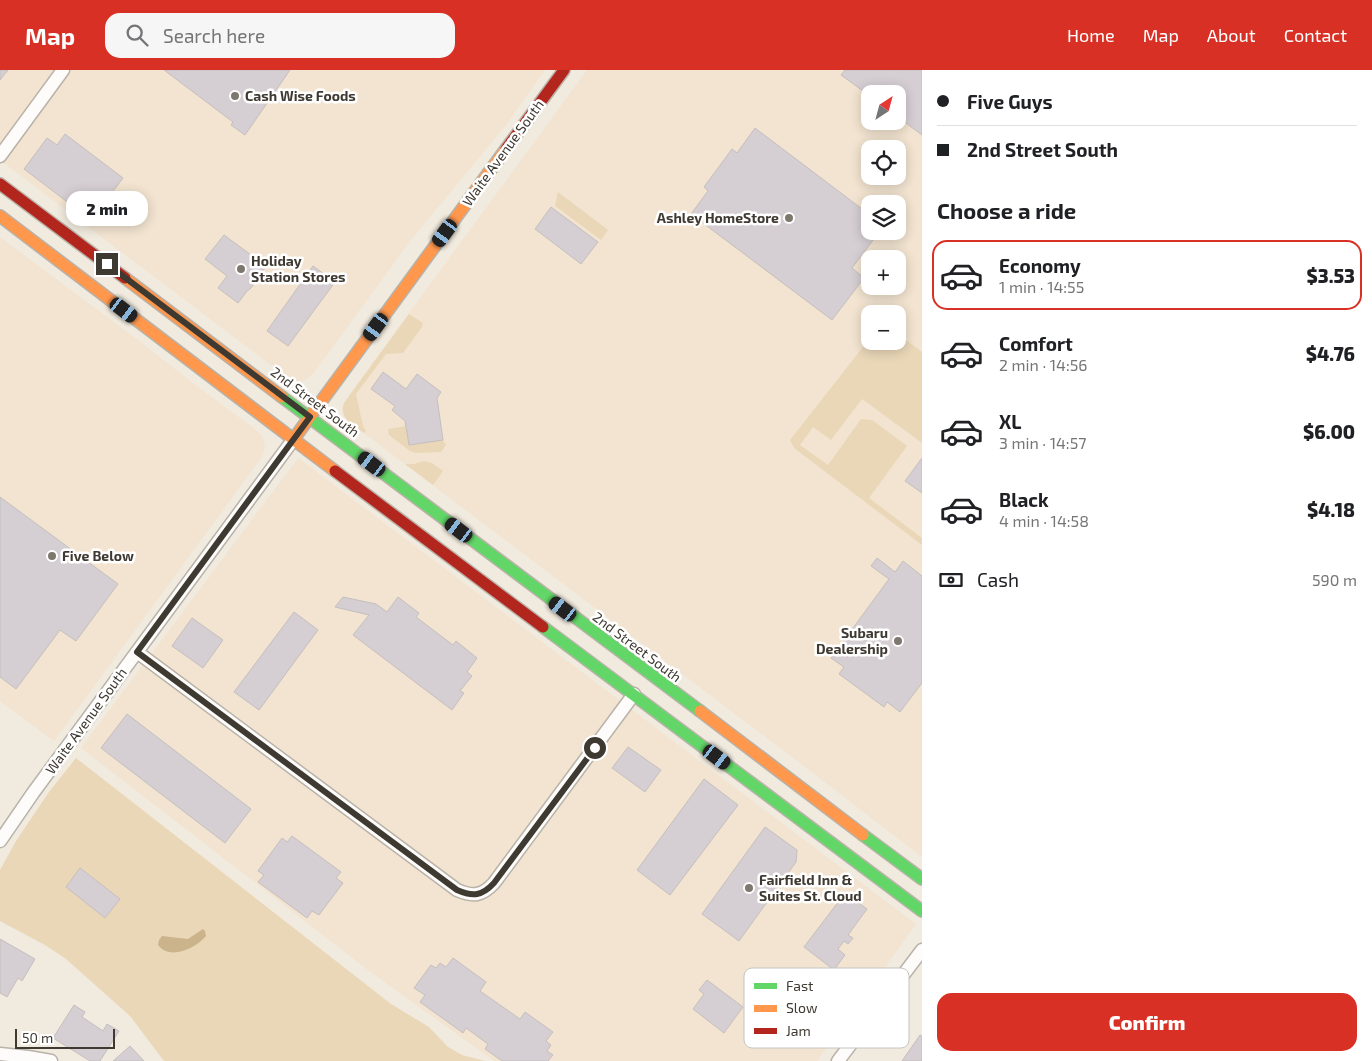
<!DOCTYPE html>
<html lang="en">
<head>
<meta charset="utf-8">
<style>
  body { margin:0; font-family:"Exo 2",sans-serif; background:#f6f6f6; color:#202124; height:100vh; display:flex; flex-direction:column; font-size:19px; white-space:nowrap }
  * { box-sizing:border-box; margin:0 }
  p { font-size:16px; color:#757577 }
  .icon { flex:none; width:28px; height:28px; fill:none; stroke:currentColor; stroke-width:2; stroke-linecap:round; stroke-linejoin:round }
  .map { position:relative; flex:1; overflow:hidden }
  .sheet { display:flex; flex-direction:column; background:#fff; width:450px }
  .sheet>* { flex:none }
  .guide { display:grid; align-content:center; height:110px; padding:0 15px; background:#fff }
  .needle { width:32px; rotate:36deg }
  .controls { position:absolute; left:861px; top:15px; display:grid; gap:10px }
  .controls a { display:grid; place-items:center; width:45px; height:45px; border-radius:10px; background:#fff; box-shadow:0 2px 12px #0003; font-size:25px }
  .scale { position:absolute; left:15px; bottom:12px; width:100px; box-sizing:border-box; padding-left:5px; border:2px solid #3e3931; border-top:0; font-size:14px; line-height:18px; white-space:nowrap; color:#3e3931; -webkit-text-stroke:4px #fff; paint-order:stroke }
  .end { position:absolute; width:22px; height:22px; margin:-11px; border:6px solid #3e3931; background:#fff; box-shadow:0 0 0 2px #fff }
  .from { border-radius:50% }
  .bubble { position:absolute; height:35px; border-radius:15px; background:#fff; box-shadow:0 2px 12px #0003; font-size:16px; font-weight:800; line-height:35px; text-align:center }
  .car { position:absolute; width:15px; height:30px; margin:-15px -8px; border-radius:6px; box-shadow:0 0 4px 1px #0007; background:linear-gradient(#222 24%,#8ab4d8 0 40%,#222 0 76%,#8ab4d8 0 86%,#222 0) }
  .guide b { display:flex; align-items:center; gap:18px; height:48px; font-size:19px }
  .guide b+b { border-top:1px solid #e0e0e0 }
  .guide i { width:12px; height:12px; background:#202124 }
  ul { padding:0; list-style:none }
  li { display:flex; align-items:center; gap:15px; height:70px; margin:0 10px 8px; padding:0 5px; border:2px solid transparent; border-radius:15px }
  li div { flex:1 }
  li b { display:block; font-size:19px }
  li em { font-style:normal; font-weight:800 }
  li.selected { border-color:#d93025 }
  li>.icon { width:45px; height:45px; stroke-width:1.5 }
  h2 { padding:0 15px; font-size:22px; line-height:60px }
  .pay { display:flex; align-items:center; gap:12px; height:55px; padding:0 15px; font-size:19px }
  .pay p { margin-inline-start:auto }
  .action { display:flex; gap:10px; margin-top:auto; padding:10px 15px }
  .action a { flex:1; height:58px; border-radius:15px; background:#d93025; color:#fff; font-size:20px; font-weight:800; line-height:58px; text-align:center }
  header { display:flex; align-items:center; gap:30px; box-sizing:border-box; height:70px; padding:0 25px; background:#d93025; color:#fff }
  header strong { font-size:24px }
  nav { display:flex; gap:28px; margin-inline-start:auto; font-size:18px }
  .search { width:350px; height:45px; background:#f6f6f6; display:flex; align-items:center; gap:12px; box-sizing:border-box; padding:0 18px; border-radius:15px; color:#757577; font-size:19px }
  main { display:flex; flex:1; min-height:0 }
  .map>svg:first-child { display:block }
</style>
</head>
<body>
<header>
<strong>Map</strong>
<div class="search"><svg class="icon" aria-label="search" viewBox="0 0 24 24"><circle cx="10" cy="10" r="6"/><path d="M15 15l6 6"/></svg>Search here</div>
<nav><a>Home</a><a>Map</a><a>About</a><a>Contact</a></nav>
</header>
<main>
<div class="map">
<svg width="922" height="991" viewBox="0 0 922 991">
  <rect width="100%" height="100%" fill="#f1eade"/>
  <!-- built -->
  <path fill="#f2e4d0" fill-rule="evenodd" d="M0,0h545l-39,55 -95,115 -98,134 -10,7h-6l-13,-6 -284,-215z
    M587,0h335v787l-139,-107 -435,-329 -5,-6 -1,-7 7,-13zM870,24h28v27h-28zM870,79h28v27h-28zM870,134h28v27h-28zM870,189h28v27h-28zM870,244h28v27h-28z
    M0,167l134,100 68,53 53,39 6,6 4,10 -2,9 -4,7 -205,280 -54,-40z
    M298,388l618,466 -99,137h-323l-126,-91 -287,-222z"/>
  <!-- green -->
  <path fill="#ead7b8" d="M558,122l50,38 -7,10 -46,-34z
    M409,244l14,9 -1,4 -19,26 -17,1 -30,40 7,32 3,5 -2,2c-12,-9 -25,-14 -20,-30z
    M898,264l24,18v91l-60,-44 -31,41 -18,-13 -13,18 28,20 33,-46 11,1 35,26 -38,52 53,40v7l-128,-97 -4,-8 80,-102v3h28z
    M406,356l37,14 3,5 -5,7 -25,1 -6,-2 -21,-16 -1,-6z
    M424,391l8,2 11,8 -10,14 -28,-21h9z
    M76,688l315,246 38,23 19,20 14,8 23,6h-321l-34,-45 -64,-57 -21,-14 -45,-24v-51l16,-29 33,-49z"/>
  <!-- water -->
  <path fill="#cbb38b" d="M203,859l2,2 1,5c-10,12 -36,25 -48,9l1,-5 3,-4 26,3z"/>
  <!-- building -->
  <path fill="#d5ced3" stroke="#c4bfbe" d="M0,0h8l-8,10z
    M164,0h126l-45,65 -14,-10 2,-3z
    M845,0h77v65l-24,-18v-23h-28v2l-29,-21z
    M755,58l115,87v16h10l-28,37 12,10 -32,42 -141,-106 17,-23 -4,-4 28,-38 5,4z
    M65,64l58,44 -32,42 -67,-51 23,-31 10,7z
    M551,137l47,35 -17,22 -46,-35z
    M224,165l42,31 -3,5 -1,4 -12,14 -3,2 -9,12 -20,-15 9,-12 -22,-17z
    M313,196l22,16 -47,64 -21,-15z
    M383,302l23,17 11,-15 24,18 -4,6 6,42 -34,5 -4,-24 -13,-11 3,-4 -24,-17z
    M922,388v35l-17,-12z
    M0,427l118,87 -42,57 -16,-11 -44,59 -16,-12z
    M877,488l18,14 8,-11 19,15v107l-22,29 -13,-10 -3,5 -45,-33 5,-7 -13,-9 58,-79 -18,-13z
    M343,527l33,7 11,8 11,-15 21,16 -3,4 37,28 3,-4 21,17 -10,14 5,4 -12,15 4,2 -12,17 -99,-75 16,-20 -34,-8z
    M294,542l24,18 -59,80 -25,-18z
    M192,548l31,22 -20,28 -31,-22z
    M127,644l124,95 -26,34 -124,-95z
    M628,677l33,23 -16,22 -33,-24z
    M704,709l34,26 -68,90 -33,-25z
    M765,757l32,23 -1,12 -57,79 -37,-27z
    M292,766l49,36 -5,6 7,5 -24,32 -7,-4 -5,7 -49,-36 6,-7 -6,-4 24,-33 5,4z
    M80,798l40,31 -15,19 -39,-31z
    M845,823l22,16 -19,26 5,3 -5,6 -4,-3 -6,8 7,6 -11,15 -30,-23z
    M0,869l35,20 -13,22 -4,-3 -11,19 -7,-4z
    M453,888l33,24 -6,9 40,28 5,-7 28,20 -7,9 5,4 -4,6 6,4 -5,6h-46l-17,-12 3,-5 -22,-16 -3,5 -43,-31 5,-7 -11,-7 17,-23 5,3 4,-5 6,4z
    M707,910l36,27 -19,26 -31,-24 11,-15 -5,-4z
    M74,935l11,7 -3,5 21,14 4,-7 12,7 -19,30h-10l-37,-23z
    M920,965l2,1v25h-20z
    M130,976l14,15h-31z"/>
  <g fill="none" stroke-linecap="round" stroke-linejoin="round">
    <defs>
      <path id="street" d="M0,86l63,-86
        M137,582l320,238c16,7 25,6 37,-7l140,-189
        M0,771l33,-48 260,-353
        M0,984l28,3 23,4
        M838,991l84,-111"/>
      <path id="fast" d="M282,327l418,314
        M543,557l379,284
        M863,765l59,44"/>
      <path id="slow" d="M0,146l335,255
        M125,208l157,119
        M293,370l213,-291
        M700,641l163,124"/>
      <path id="jam" d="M506,79l58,-79
        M0,114l125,94
        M335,401l208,156"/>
    </defs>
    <!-- street casing -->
    <use href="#street" stroke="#b8b2a9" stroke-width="15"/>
    <!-- fast casing -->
    <use href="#fast" stroke="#b8b2a9" stroke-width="14"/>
    <!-- slow casing -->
    <use href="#slow" stroke="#b8b2a9" stroke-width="14"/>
    <!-- jam casing -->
    <use href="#jam" stroke="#b8b2a9" stroke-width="14"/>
    <!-- street -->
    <use href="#street" stroke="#fdfcfa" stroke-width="12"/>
    <!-- fast -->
    <use href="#fast" stroke="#63d668" stroke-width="11"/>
    <!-- slow -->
    <use href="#slow" stroke="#ff974d" stroke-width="11"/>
    <!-- jam -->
    <use href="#jam" stroke="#b3261e" stroke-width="11"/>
  </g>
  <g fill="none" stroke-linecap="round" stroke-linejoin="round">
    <!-- route -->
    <path stroke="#3e3931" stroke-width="6" d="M107,194l203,153 -173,235 320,238c16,7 25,6 37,-7l101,-135"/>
  </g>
  <!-- markers -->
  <g fill="#7d776e" stroke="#fff" stroke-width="2">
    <circle cx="235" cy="26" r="5"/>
    <circle cx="789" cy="148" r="5"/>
    <circle cx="241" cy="199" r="5"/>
    <circle cx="52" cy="486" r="5"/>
    <circle cx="898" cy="571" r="5"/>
    <circle cx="749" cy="818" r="5"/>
  </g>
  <g text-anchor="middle" stroke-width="5" stroke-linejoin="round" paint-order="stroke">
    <!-- poi labels -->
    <g font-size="14" font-weight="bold" fill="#3e3931" stroke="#fff" text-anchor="start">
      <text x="245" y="31">Cash Wise Foods</text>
      <text x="779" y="153" text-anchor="end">Ashley HomeStore</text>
      <text x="251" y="196">Holiday<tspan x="251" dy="16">Station Stores</tspan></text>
      <text x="62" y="491">Five Below</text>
      <text x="888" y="568" text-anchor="end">Subaru<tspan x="888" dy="16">Dealership</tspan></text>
      <text x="759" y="815">Fairfield Inn &amp;<tspan x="759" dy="16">Suites St. Cloud</tspan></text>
    </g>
    <!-- street labels -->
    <g font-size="14" fill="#3e3931" stroke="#fff">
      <text transform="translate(503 83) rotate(-54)" y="5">Waite Avenue South</text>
      <text transform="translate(315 332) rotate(37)" y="5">2nd Street South</text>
      <text transform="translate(637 577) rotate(37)" y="5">2nd Street South</text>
      <text transform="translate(86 651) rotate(-54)" y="5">Waite Avenue South</text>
    </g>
  </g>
  <!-- legend -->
  <rect x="744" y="898" width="165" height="80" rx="8" fill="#fff" stroke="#c5c4c1" stroke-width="1"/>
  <rect x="754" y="913" width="23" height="6" fill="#63d668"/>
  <rect x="754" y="935" width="23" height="7" fill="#ff974d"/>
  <rect x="754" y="958" width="23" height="6" fill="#b3261e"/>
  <g font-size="14" fill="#3e3931">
    <text x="786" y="921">Fast</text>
    <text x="786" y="943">Slow</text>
    <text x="786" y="966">Jam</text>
  </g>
</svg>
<div class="controls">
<a><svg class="needle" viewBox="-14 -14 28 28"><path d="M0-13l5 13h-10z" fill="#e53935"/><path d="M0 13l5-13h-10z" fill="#757577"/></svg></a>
<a><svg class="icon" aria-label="locate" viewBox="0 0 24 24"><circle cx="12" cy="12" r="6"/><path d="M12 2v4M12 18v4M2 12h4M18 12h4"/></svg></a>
<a><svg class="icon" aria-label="layers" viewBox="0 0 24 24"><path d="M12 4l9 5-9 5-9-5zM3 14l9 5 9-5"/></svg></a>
<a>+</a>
<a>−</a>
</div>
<div class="scale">50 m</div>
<i class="end from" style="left:595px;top:678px"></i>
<i class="end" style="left:107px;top:194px"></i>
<div class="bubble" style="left:66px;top:121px;width:82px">2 min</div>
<i class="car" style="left:445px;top:163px;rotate:216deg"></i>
<i class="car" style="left:124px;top:240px;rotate:127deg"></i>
<i class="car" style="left:376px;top:257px;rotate:216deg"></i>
<i class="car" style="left:372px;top:394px;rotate:307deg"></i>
<i class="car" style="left:459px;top:460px;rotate:307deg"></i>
<i class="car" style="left:563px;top:539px;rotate:307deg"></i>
<i class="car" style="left:717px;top:687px;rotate:127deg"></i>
</div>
<section class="sheet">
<div class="guide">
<b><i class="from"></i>Five Guys</b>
<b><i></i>2nd Street South</b>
</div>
<h2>Choose a ride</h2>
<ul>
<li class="selected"><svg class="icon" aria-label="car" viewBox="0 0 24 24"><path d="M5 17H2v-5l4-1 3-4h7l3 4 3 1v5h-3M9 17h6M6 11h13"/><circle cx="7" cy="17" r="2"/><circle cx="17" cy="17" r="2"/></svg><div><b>Economy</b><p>1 min · 14:55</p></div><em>$3.53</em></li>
<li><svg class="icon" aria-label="car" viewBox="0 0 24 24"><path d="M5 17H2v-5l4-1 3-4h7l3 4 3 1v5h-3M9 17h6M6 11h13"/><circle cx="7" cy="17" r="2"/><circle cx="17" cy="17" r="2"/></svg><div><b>Comfort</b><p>2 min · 14:56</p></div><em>$4.76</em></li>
<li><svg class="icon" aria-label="car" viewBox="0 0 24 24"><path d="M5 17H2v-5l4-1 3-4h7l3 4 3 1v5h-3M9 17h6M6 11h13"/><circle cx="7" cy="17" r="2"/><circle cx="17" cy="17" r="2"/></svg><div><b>XL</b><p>3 min · 14:57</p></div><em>$6.00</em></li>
<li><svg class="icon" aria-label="car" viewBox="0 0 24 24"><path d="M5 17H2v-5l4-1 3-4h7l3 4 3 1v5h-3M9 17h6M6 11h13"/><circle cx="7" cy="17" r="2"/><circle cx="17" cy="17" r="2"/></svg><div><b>Black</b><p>4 min · 14:58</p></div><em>$4.18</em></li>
</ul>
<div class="pay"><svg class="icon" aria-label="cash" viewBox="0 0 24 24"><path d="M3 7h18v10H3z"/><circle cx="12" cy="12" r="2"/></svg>Cash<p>590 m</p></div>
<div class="action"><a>Confirm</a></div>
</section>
</main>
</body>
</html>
